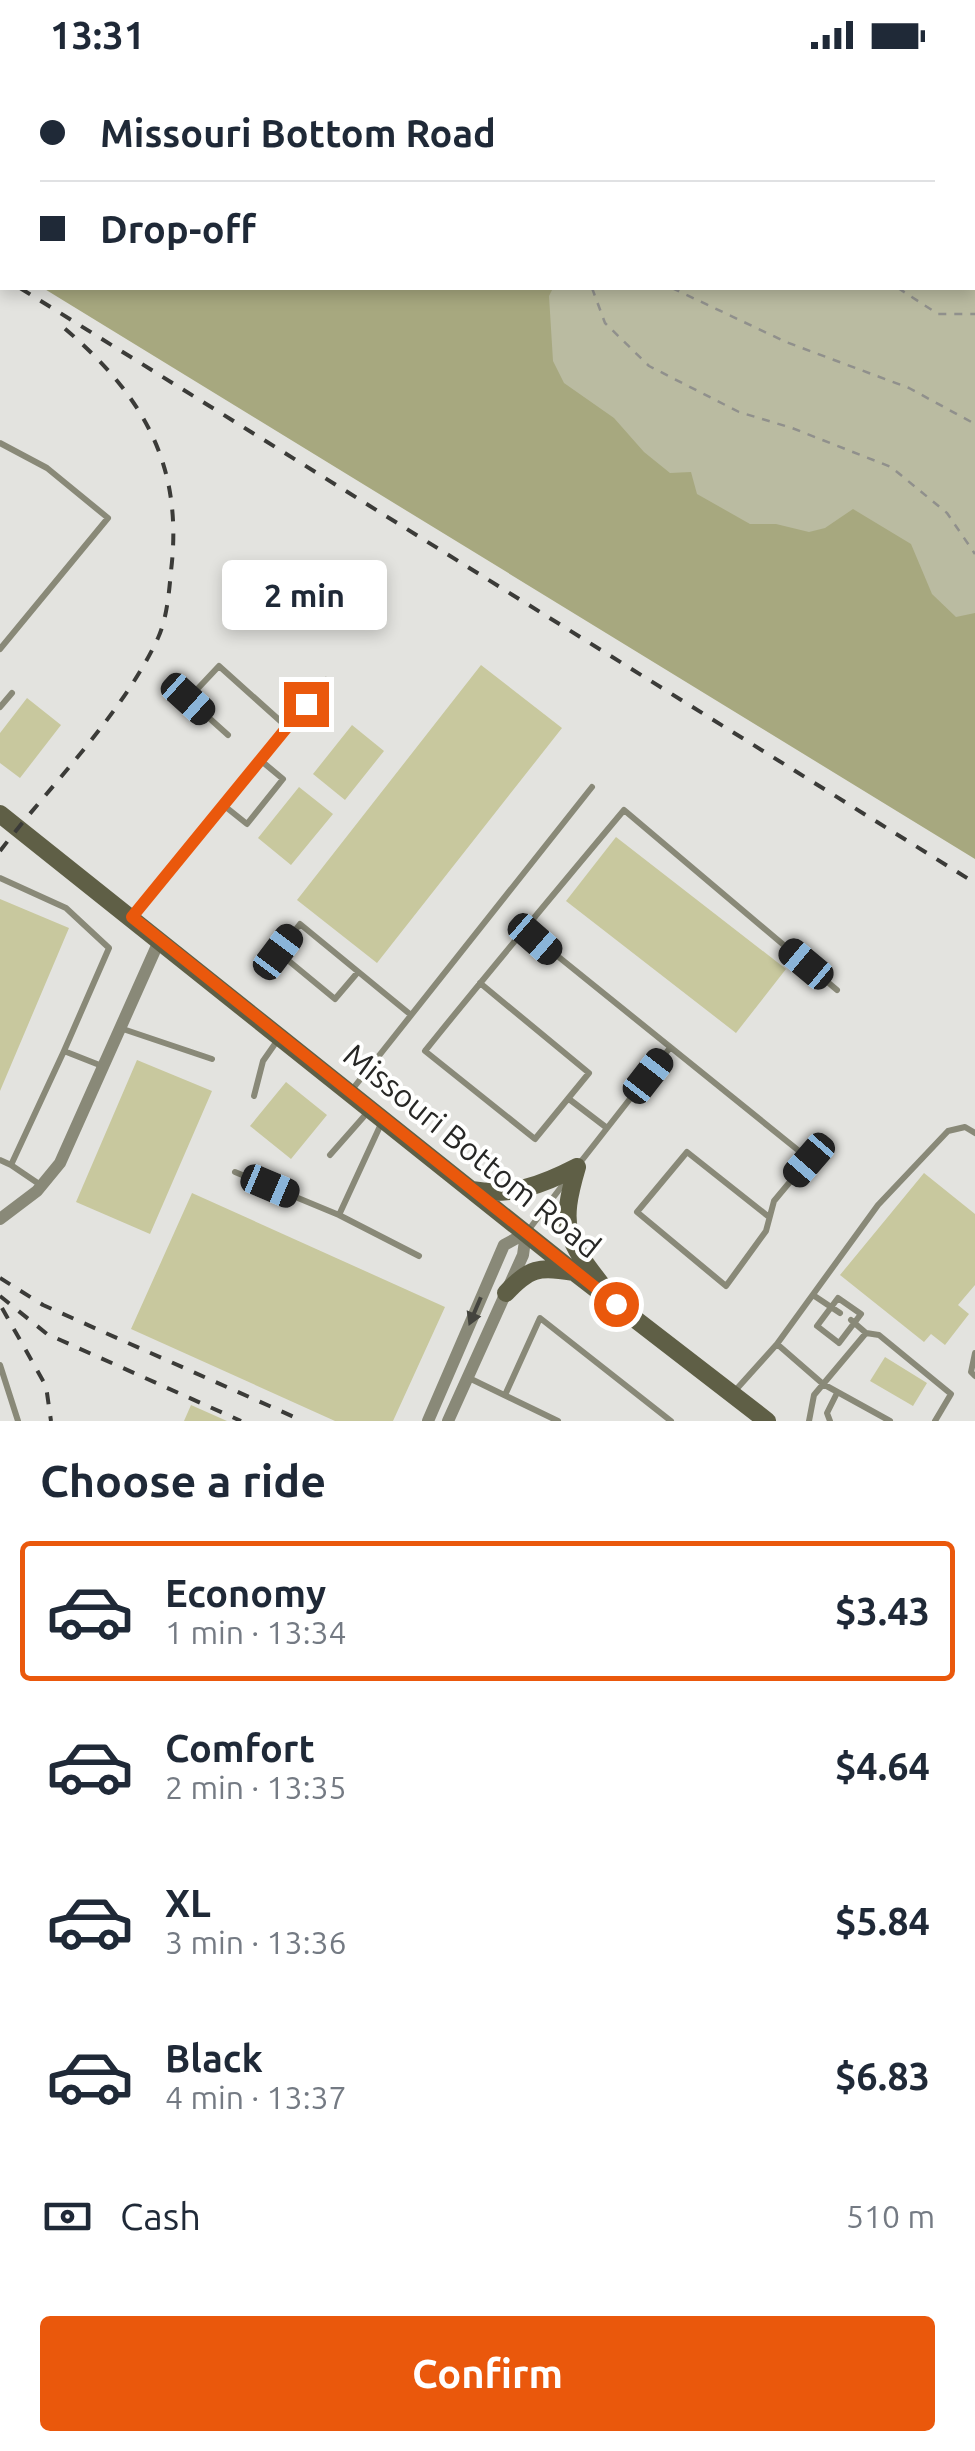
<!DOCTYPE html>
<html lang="en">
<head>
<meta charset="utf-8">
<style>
  body { margin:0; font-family:Ubuntu,sans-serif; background:#f2f2f3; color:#1f2937; height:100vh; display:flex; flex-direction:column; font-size:38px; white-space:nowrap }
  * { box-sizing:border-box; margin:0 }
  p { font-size:32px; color:#747a83 }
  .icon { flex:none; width:55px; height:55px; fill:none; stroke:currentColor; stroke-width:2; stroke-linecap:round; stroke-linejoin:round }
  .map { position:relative; height:1351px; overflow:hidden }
  .details { display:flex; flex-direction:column; background:#fff; flex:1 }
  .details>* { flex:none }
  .top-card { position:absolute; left:0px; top:0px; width:975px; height:220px; box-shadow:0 5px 15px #0003; display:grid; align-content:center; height:220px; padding:0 40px; background:#fff }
  .end { position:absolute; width:45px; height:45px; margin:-22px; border:12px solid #ea580c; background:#fff; box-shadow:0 0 0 5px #fff }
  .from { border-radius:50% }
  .bubble { position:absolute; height:70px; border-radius:10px; background:#fff; box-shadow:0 5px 15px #0003; font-size:32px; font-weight:700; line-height:70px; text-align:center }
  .car { position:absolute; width:30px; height:60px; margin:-30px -15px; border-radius:12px; box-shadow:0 0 8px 2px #0007; background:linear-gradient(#222 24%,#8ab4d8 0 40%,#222 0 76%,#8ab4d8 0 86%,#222 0) }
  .top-card b { display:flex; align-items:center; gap:35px; height:95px; font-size:38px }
  .top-card b+b { border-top:2px solid #e0e1e3 }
  .top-card i { width:25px; height:25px; background:#1f2937 }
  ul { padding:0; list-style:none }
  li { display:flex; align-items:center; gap:30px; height:140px; margin:0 20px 15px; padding:0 20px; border:5px solid transparent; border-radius:10px }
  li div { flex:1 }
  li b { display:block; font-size:38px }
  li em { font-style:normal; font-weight:700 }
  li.current { border-color:#ea580c }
  li>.icon { width:90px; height:90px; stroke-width:1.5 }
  h2 { padding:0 40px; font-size:45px; line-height:120px }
  .pay { display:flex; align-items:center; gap:25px; height:110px; padding:0 40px; font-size:38px }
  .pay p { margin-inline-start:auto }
  .primary-button { display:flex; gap:20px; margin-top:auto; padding:20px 40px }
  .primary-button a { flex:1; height:115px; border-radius:10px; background:#ea580c; color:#fff; font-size:40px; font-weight:700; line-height:115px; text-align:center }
  .status { display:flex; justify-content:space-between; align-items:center; height:70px; padding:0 50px; background:#fff; direction:ltr }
  .status svg { height:28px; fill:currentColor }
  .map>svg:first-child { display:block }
</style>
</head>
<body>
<div class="status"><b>13:31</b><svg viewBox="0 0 49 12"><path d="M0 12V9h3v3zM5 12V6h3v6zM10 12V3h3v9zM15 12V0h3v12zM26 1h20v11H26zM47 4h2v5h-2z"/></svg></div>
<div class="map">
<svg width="975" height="1351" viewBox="0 0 975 1351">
  <rect width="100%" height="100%" fill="#e3e3df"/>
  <!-- green -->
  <path fill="#babba1" d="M300,0h675v587l-475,-259 -4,-110h476v-216z"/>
  <!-- forest -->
  <path fill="#a7a87f" d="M43,218h510l-4,8 4,65 11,22 50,35 30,34 26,21 21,-1 6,22 53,30h26l33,8 16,-4 28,-19 58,35 21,50 24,23 19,-4v246z"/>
  <!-- building -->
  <path fill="#c8c89e" d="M481,595l81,63 -185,235 -80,-63z
    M27,628l34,27 -41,53 -20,-15v-30z
    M352,655l32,26 -39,49 -32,-26z
    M299,717l34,27 -42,51 -33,-27z
    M616,767l170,132 -50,64 -170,-132z
    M0,829l69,29 -69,163z
    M137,990l75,31 -62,143 -74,-32z
    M286,1012l41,33 -36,44 -41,-33z
    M924,1103l51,41v71l-17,20 11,9 -24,31 -14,-11 -7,8 -84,-67z
    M192,1123l253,114 -52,114h-58l-204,-92z
    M885,1287l42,26 -14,23 -43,-25z
    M191,1335l36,16h-43z"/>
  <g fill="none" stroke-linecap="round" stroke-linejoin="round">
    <!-- path -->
    <path stroke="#90908c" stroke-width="2.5" stroke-dasharray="8 8" stroke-linecap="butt" d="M661,0l3,2
      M643,2l1,-2
      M592,218l13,35 44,43 90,46 53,16 99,39 56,46 28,41
      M672,218l114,54 123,46 66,36
      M898,218l40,26h37"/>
    <!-- lane -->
    <path stroke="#898978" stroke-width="6" d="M0,373l47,25 61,50 -108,131
      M0,637l12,-14
      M228,665l-40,-36 31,-33 68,61
      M222,734l25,20 36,-45 -24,-20
      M0,808l66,30 43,40 -45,103 38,15
      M133,846l193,-236
      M524,859l285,230 -35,42 -8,30 -40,55 -89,-74 50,-60 82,65
      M358,902l-23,27 -57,-47 22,-28 111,91
      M480,913l109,90 -54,66 -110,-88c65,-81 132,-161 199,-241l213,180
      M120,958l92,31
      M351,1021l241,-304
      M254,1026l9,-35 14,-20
      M569,1029l38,29
      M330,1085l37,-42
      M0,1090l11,5 53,-114
      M579,1094l90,-115
      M11,1095l31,21
      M235,1102l104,43 42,-91
      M339,1145l80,41
      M527,1162l41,-54
      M813,1225l27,18
      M838,1228l23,16 -22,29 -22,-17z
      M851,1250l15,13
      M777,1274l46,40 67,37
      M975,1283l-4,19 4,4
      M0,1295l18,56
      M469,1308l89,43
      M733,1323l44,-49 101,-139 70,-74 17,-4 10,6
      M505,1325l35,-77 131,103
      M809,1351l5,-26 52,-62 13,2 72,59 -16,27
      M830,1351l-3,-8 10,-20"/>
    <!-- street -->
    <path stroke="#898978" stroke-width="12" d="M431,0l2,2
      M0,1149l37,-28 23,-28 100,-224
      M428,1351l76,-176 22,-12
      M448,1351l75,-166 3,-22"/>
    <!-- secondary -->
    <path stroke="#5f5f46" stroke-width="18" d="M0,744l574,458 193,149
      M577,1097c-18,61 -11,72 27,121
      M473,1120c38,7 71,-6 104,-23
      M506,1223c23,-25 33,-27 67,-21"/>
    <!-- rail -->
    <path stroke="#3b3b38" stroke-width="4" stroke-dasharray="12 12" stroke-linecap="butt" d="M20,218l955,595
      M0,781c52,-68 122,-136 158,-213 9,-20 11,-45 13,-67 13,-107 -29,-177 -108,-244
      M0,1208l43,27 260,116
      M0,1226l47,38 194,87
      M2,1238l44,78 5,35"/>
  </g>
  <!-- one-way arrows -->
  <defs><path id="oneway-solid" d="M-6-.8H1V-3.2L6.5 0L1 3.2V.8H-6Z" transform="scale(2.5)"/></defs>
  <use fill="#44443e" href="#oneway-solid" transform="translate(475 1241) rotate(113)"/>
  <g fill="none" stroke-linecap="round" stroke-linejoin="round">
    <!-- route -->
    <path stroke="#ea580c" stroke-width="12" d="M306,634l-174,213 484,387"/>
  </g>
  <g text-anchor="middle" stroke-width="8" stroke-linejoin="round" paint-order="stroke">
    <!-- street labels -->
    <g font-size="32" fill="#272725" stroke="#fffffe">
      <text transform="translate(472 1081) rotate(39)" y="11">Missouri Bottom Road</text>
    </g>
  </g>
</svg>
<i class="end from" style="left:616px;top:1234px"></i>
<i class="end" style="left:306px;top:634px"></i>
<div class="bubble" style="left:222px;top:490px;width:165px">2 min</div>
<i class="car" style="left:188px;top:629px;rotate:132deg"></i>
<i class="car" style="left:535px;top:869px;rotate:131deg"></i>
<i class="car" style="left:278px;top:882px;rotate:37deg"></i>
<i class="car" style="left:806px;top:894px;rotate:310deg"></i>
<i class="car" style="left:648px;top:1006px;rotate:38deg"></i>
<i class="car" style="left:809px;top:1090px;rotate:221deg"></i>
<i class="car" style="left:270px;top:1116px;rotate:113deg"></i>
<div class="top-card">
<b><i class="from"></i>Missouri Bottom Road</b>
<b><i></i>Drop-off</b>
</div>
</div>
<section class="details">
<h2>Choose a ride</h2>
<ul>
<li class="current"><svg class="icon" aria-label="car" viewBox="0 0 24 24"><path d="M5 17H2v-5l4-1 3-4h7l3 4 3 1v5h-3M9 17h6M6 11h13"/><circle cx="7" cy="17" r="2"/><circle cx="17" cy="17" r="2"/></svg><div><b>Economy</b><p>1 min · 13:34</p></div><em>$3.43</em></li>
<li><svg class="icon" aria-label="car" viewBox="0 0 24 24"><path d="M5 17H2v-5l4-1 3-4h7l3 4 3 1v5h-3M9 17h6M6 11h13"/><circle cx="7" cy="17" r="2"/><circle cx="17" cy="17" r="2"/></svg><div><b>Comfort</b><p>2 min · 13:35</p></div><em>$4.64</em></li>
<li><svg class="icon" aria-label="car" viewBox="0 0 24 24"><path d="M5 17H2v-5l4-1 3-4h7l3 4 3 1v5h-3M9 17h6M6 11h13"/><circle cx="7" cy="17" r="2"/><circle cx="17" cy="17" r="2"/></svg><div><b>XL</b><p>3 min · 13:36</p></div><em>$5.84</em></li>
<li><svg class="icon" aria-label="car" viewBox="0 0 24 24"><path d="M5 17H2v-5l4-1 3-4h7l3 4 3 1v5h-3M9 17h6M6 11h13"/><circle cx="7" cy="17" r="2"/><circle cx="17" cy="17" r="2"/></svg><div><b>Black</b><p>4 min · 13:37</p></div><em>$6.83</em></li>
</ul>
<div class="pay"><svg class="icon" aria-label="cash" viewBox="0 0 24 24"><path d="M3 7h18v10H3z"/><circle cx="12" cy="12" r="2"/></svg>Cash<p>510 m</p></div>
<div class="primary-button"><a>Confirm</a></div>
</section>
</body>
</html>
